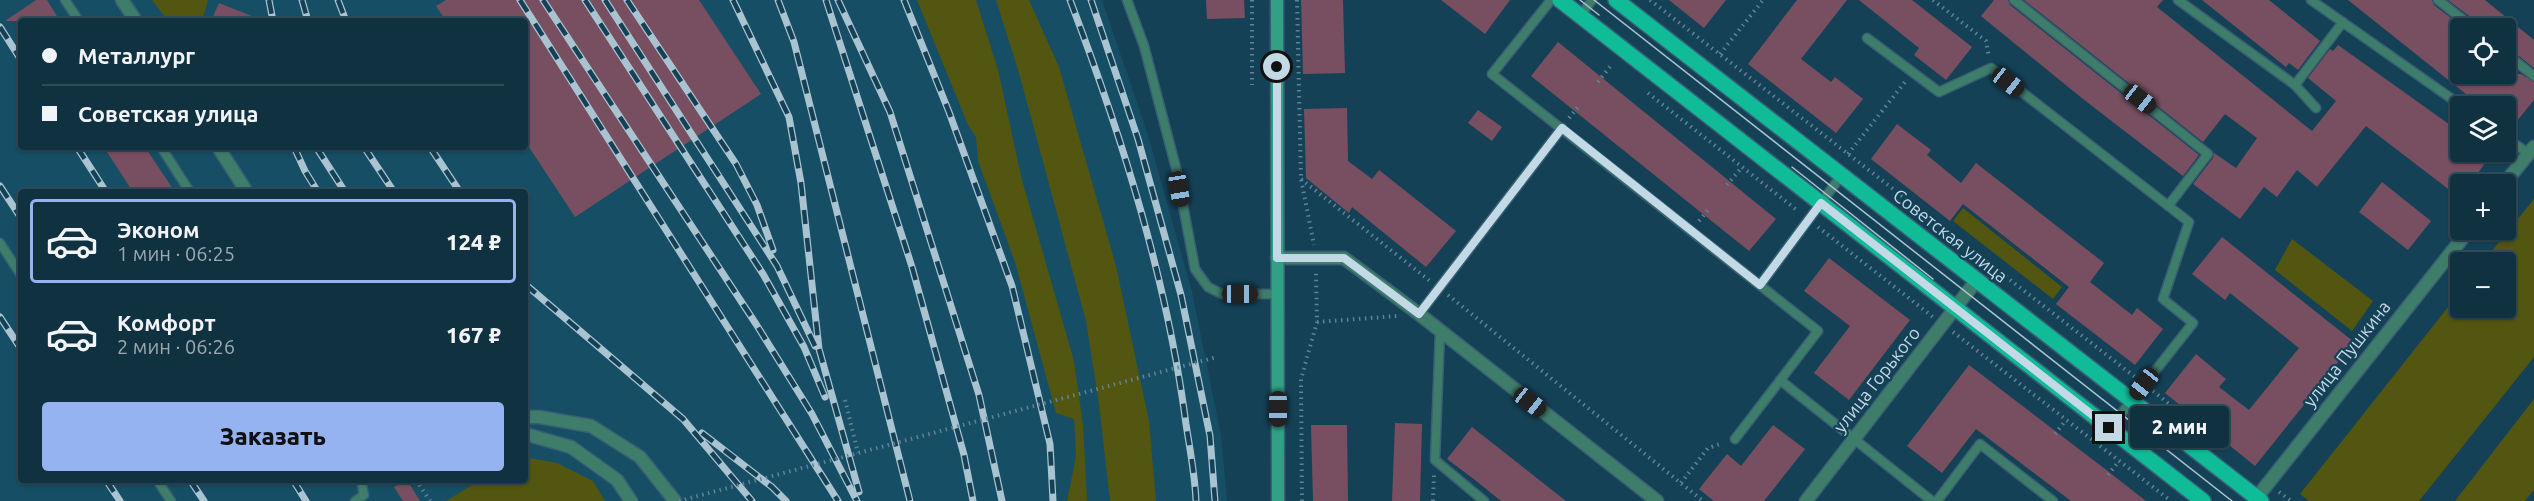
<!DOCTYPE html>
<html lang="ru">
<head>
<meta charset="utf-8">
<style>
  body { margin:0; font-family:Ubuntu,sans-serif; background:#193947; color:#f1f3f6; height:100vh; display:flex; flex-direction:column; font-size:22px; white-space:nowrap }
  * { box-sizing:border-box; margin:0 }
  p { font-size:20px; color:#9ca9b1 }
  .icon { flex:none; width:33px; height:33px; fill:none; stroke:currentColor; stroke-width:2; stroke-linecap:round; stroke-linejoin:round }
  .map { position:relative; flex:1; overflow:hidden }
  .drawer { position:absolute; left:18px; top:189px; width:510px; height:294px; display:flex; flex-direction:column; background:#103140; border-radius:6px; box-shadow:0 2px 4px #0004,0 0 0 2px #304c59 }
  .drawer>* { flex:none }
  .banner { position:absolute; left:18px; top:18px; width:510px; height:132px; border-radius:6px; box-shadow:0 2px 4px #0004,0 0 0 2px #304c59; display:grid; align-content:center; height:132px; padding:0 24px; background:#103140 }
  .tools { position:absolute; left:2450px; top:18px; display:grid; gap:12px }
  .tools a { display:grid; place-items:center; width:66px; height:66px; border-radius:6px; background:#103140; box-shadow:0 2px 4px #0004,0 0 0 2px #304c59; font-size:30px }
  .end { position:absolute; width:27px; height:27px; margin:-14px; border:8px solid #c3d9e6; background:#111; box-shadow:0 0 0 3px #111 }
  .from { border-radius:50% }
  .bubble { position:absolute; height:42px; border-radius:6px; background:#103140; box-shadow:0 2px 4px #0004,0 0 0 2px #304c59; font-size:20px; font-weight:800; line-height:42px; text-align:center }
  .car { position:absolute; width:18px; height:36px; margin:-18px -9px; border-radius:8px; box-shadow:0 0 4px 2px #0007; background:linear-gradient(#222 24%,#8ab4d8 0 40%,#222 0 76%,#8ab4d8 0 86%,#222 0) }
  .banner b { display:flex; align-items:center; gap:21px; height:57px; font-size:22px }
  .banner b+b { border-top:2px solid #304c59 }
  .banner i { width:15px; height:15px; background:#f1f3f6 }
  ul { padding:10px 0 0; list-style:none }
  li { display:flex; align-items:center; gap:18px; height:84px; margin:0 12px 9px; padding:0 12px; border:3px solid transparent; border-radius:6px }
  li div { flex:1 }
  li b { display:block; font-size:22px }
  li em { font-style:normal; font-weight:800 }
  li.current { border-color:#95b2f1 }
  li>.icon { width:54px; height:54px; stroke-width:1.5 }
  .primary-button { display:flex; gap:12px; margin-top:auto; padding:12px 24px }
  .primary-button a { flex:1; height:69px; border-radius:6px; background:#95b2f1; color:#111; font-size:24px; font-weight:800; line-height:69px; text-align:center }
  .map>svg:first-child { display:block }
</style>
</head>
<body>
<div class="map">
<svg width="2534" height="501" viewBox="0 0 2534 501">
  <rect width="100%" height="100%" fill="#154156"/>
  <!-- built -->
  <path fill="#164e65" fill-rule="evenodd" d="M0,0h1102l46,135 44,157 29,143 6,66h-1227zM21,21h504v126h-504zM21,192h504v288h-504z"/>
  <!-- green -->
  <path fill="#525610" d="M152,0h56l-6,21h-34z
    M917,0h59l22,70 24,110 52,181 9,64 4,76h-20l9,-45 -2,-37 -18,-6 -41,-151 -37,-101 -2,-24 -8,-12z
    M996,0h33l30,67 57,199 33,155 7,80h-46l-11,-97 -13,-83 -67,-248z
    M2534,199v158l-115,144h-110l-9,-7 160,-202v16h45v-46h-22z
    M1963,208l99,79 -9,12 -100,-78z
    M2292,239l81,62 -21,30 -77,-61z
    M2534,399v91l-9,11h-70z
    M525,457l32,6 36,18 12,20h-159l34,-21h45z"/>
  <!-- building -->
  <path fill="#784f60" d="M36,0h11l13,21h-55z
    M446,0h253l62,94 -186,123 -50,-76v-120h-79l-10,-15z
    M1206,0h38l1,18 -38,1z
    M1301,0h42l2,73 -42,1z
    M1441,0h69l-25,34z
    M1669,0h57l-22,28z
    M1797,0h50l-46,59 30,23 4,-5 28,22 -27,34 -88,-69z
    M1859,0h53l60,47 -26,33 -32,-25 5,-7z
    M1994,0h14l2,5 189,150 -16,21 -100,-77 -102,-83z
    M2024,0h139l-6,7 155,124 24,-30 -28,-23 22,-29 3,2 5,-6 122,87v20h33l-23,32h-10v14l-94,-72 -49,61 -20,-17 -20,27 -13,-10 -24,32 -47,-35 20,-26 1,-5 22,15 21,-30 -32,-24 -22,28z
    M2202,0h67l51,41 -22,29 -9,-7 -3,4z
    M2348,0h84l2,5 26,20v49h61l13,8v18l-26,32 -3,-1v-25h-24z
    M2448,0h37l49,40v28l-29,-23v-17h-20z
    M219,3l43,17v1h-51z
    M1558,42l218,177 -27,32 -218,-175z
    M1347,108l1,53 24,18 7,-9 77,61 -30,36 -74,-60 -3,6 -43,-35 -2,-69z
    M1478,110l24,17 -10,14 -24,-18z
    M1897,124l34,26 -4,5 34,28 15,-20 128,100 -14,19 42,33 5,-7 26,21 -28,36 -79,-61 13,-17 -106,-83 -13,17 -79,-62z
    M115,147h30l30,45h-42l-26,-40z
    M2382,182l49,39 -23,29 -49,-38z
    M2222,237l132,105 -99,124 -90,-73 31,-39 30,25 -7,8 30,23 50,-62 -69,-55 -5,7 -33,-26z
    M1829,258l81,62 -61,80 -35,-27 36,-47 -46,-35z
    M1969,365l136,104 41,32h-75l-95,-72 -34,44 -35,-27z
    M1395,423l27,1 -2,77h-28z
    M1311,425h36l1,76h-35z
    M1773,425l32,24 -41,52h-50l-15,-12 28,-35 14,12z
    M1472,427l94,74h-65l-26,-21 -28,-21z
    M407,480l13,21h-17l-9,-14z"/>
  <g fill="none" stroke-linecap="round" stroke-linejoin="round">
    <defs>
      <path id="lane" d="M65,0l14,21
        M1127,0l17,46 32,122 19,101 13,18 14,7h55
        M1551,0l-59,74 326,257 -83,108
        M2014,0l194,154 -40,52
        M2178,0l117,85 21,23
        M2311,0l151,106
        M2438,0l36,28
        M1580,16l12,-16
        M1867,38l72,54 52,-24 198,154 -26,77 30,24 -83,105
        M2505,53l29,23
        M2295,85l48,-63
        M2505,137l24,17
        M161,147l29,45
        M0,243l21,32
        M1760,285l81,-109
        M1419,314l143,-186
        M1440,331l-5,129 49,41
        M1780,380l152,121
        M157,480l14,21
        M355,501l9,-6 -3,-15
        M1937,501l43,-57 73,57"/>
      <path id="street" d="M122,0l14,21
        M218,147l29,45
        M2504,184l30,-37
        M1277,258h67l75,56 238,187
        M525,417h14l52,9 49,31 35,44
        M525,434l46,13 46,33 14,21
        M1806,501l170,-220
        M2254,501l215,-271"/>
      <path id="secondary" d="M1277,0l1,501"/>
      <path id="primary" d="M1560,0l643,501
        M1616,0l645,501"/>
    </defs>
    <!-- lane casing -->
    <use href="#lane" stroke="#385f73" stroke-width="11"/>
    <!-- street casing -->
    <use href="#street" stroke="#385f73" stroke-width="15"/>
    <!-- secondary casing -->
    <use href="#secondary" stroke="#385f73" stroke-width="15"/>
    <!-- primary casing -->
    <use href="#primary" stroke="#385f73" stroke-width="18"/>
    <!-- path -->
    <path stroke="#608394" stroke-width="4" stroke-dasharray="1.5 4.5" stroke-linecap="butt" d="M1252,0v85
      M1297,0l4,179 13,66
      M1650,0l485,377
      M1933,0l53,41 3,16
      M1720,54l43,-54
      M1598,82l14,-18
      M1648,93l150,118
      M1569,118l9,-11
      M1848,154l57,-72
      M1301,179l129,102
      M1727,185l15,-18
      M1699,221l9,-11
      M1818,227l115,90
      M1448,295l255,206
      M1317,322l80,-6
      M1953,332l218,169
      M2153,391l71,57
      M845,400l13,53
      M2055,434l11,-14
      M2108,475l11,-14
      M416,480l14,21
      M1681,483l27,-35 15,-5
      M2279,492l12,9
      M1302,501l-1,-122 16,-57 -1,-49
      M1433,501l1,-26"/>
    <!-- lane -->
    <use href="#lane" stroke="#3f7d6b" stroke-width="8"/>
    <!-- street -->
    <use href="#street" stroke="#3f7d6b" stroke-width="12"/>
    <!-- secondary -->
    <use href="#secondary" stroke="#31a084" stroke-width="12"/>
    <!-- primary -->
    <use href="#primary" stroke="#10bb98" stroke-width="15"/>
    <!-- tram -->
    <path stroke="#aac3d1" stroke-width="1.5" d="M1580,0l19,15
      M1594,0l638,501
      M1792,167l141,112"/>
    <defs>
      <path id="rail" d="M269,0l4,21
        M302,0l6,21
        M338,0l8,21
        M520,0l318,501
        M543,0l213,324 56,90 45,87
        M585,0l178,274 41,73 21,50
        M605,0l172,266 38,80
        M627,0l109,164 21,41 16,45
        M733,0l56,117 12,66 18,166 40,143
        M778,0l16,42 116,459
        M826,0l86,267 52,188 9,46
        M838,0l52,112 89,283 23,106
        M904,0l45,112 63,174 38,158 3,57
        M1070,0c52,137 97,279 116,424 4,26 9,51 10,77
        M1091,0l47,139 43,156 29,141 5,65
        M0,27l21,33
        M77,147l29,45
        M294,147l11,24 13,21
        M316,147l29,45
        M364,147l30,45
        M430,147l30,45
        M0,186l21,32
        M525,284l158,135 69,82
        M0,317l21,32
        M702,433l70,54 14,14
        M106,480l14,21
        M190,480l14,21
        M293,480l13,21"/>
    </defs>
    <!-- rail casing -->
    <use href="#rail" stroke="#aac3d1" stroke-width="7"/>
    <!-- rail -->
    <use href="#rail" stroke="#154156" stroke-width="4.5" stroke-dasharray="14" stroke-linecap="butt"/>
    <!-- path-bridge -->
    <path stroke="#608394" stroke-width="4" stroke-dasharray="1.5 4.5" stroke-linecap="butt" d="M679,501l538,-144"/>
  </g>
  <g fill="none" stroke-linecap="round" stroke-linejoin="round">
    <!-- route -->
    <path stroke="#c3d9e6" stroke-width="8" d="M1277,67v191h67l75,56 143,-186 198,157 61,-82 288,225"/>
  </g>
  <g text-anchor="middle" stroke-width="4.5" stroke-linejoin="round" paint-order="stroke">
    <!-- street labels -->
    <g font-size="18" fill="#c3d9e6" stroke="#154156">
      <text transform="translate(1950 236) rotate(38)" y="6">Советская улица</text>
      <text transform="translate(2347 354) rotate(-52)" y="6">улица Пушкина</text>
      <text transform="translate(1877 380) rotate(-52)" y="6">улица Горького</text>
    </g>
  </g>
</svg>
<div class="tools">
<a><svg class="icon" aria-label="locate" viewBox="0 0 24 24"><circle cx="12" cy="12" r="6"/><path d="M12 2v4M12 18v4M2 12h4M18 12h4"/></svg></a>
<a><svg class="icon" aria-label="layers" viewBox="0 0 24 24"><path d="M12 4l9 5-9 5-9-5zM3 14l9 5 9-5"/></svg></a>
<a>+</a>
<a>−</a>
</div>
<i class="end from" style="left:1277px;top:67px"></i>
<i class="end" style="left:2109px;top:428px"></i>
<div class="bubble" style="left:2130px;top:406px;width:99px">2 мин</div>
<i class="car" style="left:2008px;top:82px;rotate:128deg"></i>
<i class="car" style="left:2140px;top:99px;rotate:128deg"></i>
<i class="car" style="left:1179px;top:189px;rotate:171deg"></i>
<i class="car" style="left:1240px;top:294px;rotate:90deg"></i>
<i class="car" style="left:2144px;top:384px;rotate:218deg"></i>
<i class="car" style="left:1530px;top:402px;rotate:128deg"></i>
<i class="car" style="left:1278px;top:409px;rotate:180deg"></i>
<div class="banner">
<b><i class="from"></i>Металлург</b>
<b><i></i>Советская улица</b>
</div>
<section class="drawer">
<ul>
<li class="current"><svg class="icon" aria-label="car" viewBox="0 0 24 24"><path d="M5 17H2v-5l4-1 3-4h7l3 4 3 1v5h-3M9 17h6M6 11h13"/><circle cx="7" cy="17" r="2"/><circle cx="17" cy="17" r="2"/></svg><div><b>Эконом</b><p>1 мин · 06:25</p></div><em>124 ₽</em></li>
<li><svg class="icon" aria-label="car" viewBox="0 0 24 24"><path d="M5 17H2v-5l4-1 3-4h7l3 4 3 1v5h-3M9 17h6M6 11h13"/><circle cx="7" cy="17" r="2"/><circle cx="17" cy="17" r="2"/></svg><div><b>Комфорт</b><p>2 мин · 06:26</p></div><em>167 ₽</em></li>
</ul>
<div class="primary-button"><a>Заказать</a></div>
</section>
</div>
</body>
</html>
